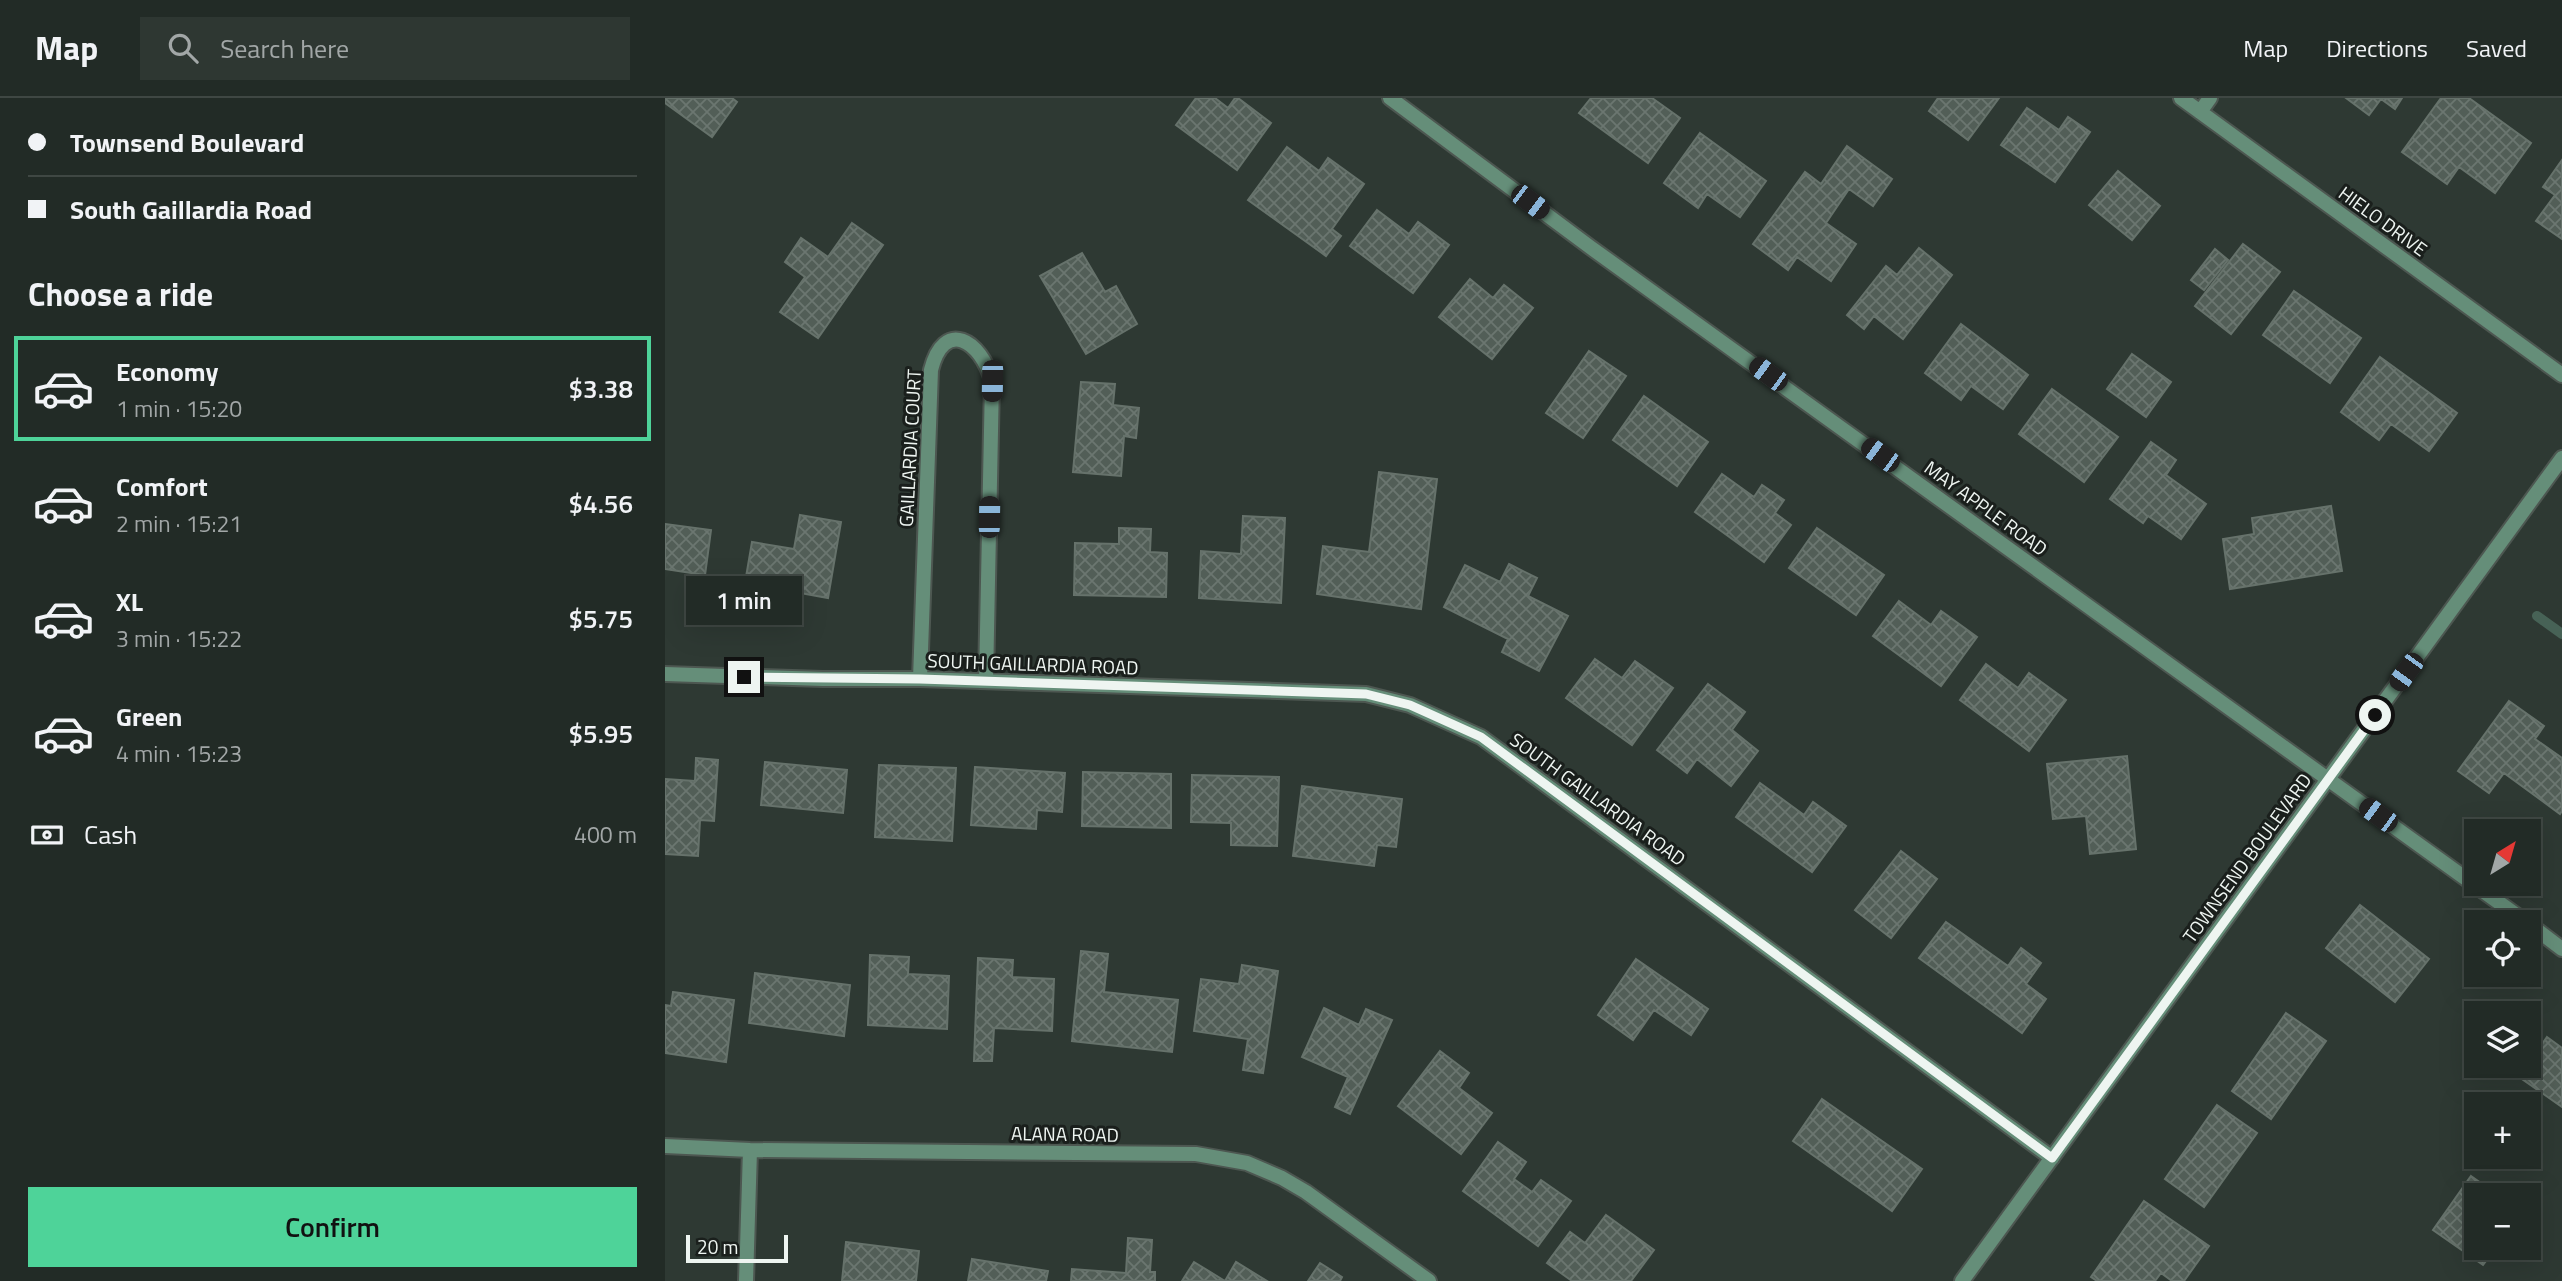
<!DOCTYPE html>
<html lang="en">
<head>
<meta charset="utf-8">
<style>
  body { margin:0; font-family:"Titillium Web",sans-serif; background:#2e3732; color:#f1f3f6; height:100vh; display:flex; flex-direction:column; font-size:26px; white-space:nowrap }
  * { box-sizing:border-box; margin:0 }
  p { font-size:23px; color:#a2a7a7 }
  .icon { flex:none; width:38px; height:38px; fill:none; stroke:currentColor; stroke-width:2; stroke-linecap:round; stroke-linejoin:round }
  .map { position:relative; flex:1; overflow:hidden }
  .sheet { display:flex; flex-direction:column; background:#222b26; width:665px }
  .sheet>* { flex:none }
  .guide { display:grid; align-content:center; height:154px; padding:0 28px; background:#222b26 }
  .needle { width:46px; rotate:37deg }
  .tools { position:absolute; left:1799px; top:721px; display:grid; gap:14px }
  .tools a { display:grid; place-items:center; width:77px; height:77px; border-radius:0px; background:#222b26; box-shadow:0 7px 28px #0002,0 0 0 2px #3f4743; font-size:35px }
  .scale { position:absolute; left:21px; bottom:18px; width:102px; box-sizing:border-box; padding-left:7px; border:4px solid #eef5f1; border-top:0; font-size:19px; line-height:24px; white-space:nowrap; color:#eef5f1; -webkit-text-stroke:5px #1a1f1c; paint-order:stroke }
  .end { position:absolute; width:32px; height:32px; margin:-16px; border:9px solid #eef5f1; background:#111; box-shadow:0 0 0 4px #111 }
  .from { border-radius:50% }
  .bubble { position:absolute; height:49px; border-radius:0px; background:#222b26; box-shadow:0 7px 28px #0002,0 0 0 2px #3f4743; font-size:23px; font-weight:600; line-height:49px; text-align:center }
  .car { position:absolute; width:21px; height:42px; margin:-21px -10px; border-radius:9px; box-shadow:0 0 5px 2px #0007; background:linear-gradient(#222 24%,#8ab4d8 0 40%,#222 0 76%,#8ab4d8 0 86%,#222 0) }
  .guide b { display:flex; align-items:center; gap:24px; height:66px; font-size:26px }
  .guide b+b { border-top:2px solid #3f4743 }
  .guide i { width:18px; height:18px; background:#f1f3f6 }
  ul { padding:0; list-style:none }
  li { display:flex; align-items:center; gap:21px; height:105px; margin:0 14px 10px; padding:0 14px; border:4px solid transparent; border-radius:0px }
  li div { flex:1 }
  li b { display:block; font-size:26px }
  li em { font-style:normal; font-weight:600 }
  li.active { border-color:#4ed399 }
  li>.icon { width:63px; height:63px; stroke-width:1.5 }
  h2 { padding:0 28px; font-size:32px; line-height:84px }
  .pay { display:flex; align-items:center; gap:18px; height:77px; padding:0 28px; font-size:26px }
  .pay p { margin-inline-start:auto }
  .cta { display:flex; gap:14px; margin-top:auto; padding:14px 28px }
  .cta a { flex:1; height:80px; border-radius:0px; background:#4ed399; color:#111; font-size:28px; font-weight:600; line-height:80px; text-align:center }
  header { display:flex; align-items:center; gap:42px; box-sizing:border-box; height:98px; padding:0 35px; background:#222b26; border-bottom:2px solid #3f4743 }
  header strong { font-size:33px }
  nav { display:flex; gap:38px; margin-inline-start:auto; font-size:24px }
  .search { width:490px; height:63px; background:#2e3732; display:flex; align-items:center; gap:18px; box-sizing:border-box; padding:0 24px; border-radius:0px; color:#a2a7a7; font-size:26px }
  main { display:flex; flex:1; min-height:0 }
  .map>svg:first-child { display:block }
</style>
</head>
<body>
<header>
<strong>Map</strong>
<div class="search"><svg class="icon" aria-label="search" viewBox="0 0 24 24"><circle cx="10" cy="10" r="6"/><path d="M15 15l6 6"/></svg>Search here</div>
<nav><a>Map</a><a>Directions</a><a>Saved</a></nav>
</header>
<main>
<section class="sheet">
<div class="guide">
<b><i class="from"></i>Townsend Boulevard</b>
<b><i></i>South Gaillardia Road</b>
</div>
<h2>Choose a ride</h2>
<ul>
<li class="active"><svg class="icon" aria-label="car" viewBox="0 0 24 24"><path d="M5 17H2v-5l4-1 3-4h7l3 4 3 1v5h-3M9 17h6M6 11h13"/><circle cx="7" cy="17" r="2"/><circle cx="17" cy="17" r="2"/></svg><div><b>Economy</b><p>1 min · 15:20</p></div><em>$3.38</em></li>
<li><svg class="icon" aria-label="car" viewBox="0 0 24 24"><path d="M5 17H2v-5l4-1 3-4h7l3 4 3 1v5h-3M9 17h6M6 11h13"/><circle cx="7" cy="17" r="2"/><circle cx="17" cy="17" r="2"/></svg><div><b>Comfort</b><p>2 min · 15:21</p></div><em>$4.56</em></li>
<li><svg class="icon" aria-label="car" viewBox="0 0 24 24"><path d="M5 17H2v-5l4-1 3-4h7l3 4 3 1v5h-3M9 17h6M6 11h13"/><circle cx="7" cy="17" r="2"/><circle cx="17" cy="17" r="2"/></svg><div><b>XL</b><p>3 min · 15:22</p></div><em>$5.75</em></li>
<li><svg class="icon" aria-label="car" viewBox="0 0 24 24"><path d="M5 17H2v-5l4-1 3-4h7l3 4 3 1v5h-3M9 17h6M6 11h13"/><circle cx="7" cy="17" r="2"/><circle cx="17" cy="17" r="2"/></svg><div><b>Green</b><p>4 min · 15:23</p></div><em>$5.95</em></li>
</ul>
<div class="pay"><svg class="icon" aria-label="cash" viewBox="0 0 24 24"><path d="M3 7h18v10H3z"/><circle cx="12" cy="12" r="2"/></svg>Cash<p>400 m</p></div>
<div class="cta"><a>Confirm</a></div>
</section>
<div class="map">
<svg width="1897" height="1183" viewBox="0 0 1897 1183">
  <defs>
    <pattern id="building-cross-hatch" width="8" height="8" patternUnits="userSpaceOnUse" patternTransform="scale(1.75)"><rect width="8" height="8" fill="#525e57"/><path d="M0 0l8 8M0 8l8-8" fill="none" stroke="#6b7670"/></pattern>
  </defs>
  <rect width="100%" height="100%" fill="#2e3933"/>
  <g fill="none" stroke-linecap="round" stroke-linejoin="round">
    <!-- stream -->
    <path stroke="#476256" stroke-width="10" d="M1872,518l25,18"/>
  </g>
  <!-- building -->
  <path fill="url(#building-cross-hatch)" stroke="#66726b" stroke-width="2" d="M0,0h67l5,4 -25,35 -47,-34z
    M531,0h19l13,10 7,-10h3l33,25 -34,47 -61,-45z
    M926,0h61l28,20 -32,45 -69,-50z
    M1273,0h61l-31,42 -39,-29z
    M1681,0h56l-7,11 -14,-10 -12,16z
    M1776,0h28l62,45 -36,50 -36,-26 -12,17 -45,-32z
    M1362,10l32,22 9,-13 22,15 -35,50 -54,-37z
    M1035,35l66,48 -26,36 -33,-23 -9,14 -34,-25z
    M1182,48l45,33 -19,27 -24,-17 -23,34 30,21 -25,37 -34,-24 -9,13 -35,-26 52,-72 16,12z
    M622,49l32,24 9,-13 36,26 -32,45 9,7 -15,20 -78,-56z
    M1897,62v79l-26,-18 19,-26 -12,-8z
    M1453,73l42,35 -28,34 -43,-35z
    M712,112l32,24 9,-12 31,23 -36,48 -63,-47z
    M187,125l31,22 -65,93 -38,-26 25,-35 -20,-15 16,-24 27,19z
    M1578,146l37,28 -49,62 -36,-28z
    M1254,150l33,27 -49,64 -29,-23 -10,13 -17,-14 39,-49 11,9z
    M1550,151l13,11 -24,30 -13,-10z
    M417,155l23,39 11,-6 21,38 -51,30 -46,-78z
    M805,181l23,19 11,-13 29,23 -41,51 -53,-42z
    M1629,193l67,47 -31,45 -67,-48z
    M1296,226l67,51 -25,34 -32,-23 -10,14 -36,-27z
    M924,253l37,25 -43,62 -37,-25z
    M1467,256l39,28 -25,35 -39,-28z
    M1715,259l77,56 -28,38 -38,-27 -12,16 -38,-28z
    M416,284l34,2 -2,21 26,3 -3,30 -12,-2 -3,40 -48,-4z
    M1387,291l66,48 -34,45 -65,-48z
    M979,298l64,46 -31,44 -64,-46z
    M1486,344l25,18 -10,15 40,29 -25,35 -33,-23 -5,7 -33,-24z
    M714,374l58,7 -16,130 -104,-15 6,-48 46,6z
    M1057,376l32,23 8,-12 22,15 -9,13 16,12 -27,37 -69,-50z
    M1666,408l11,65 -112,18 -7,-50 31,-5 -2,-16z
    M135,417l41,7 -13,76 -83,-15 7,-41 42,7z
    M578,418l42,2 -4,85 -82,-5 2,-47 40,3z
    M0,426l46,6 -6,45 -40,-6z
    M454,430l32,1 -1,23 17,1 -1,44 -92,-2 1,-52 44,1z
    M1152,430l67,47 -28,40 -67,-47z
    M844,466l28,14 -9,18 40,20 -29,55 -37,-19 6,-13 -64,-32 21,-42 35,17z
    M1234,503l32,24 10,-14 36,26 -36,49 -68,-50z
    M930,561l27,19 13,-17 38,27 -41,57 -66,-47z
    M1321,566l32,24 11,-15 37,27 -37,51 -69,-51z
    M1043,586l37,28 -13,18 26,21 -27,35 -34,-27 -10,14 -30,-23z
    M1844,603l35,25 -9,13 27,19v53l-2,3 -56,-41 -15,20 -31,-22z
    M1462,658l9,93 -46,5 -4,-38 -33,3 -6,-55z
    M31,660l22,2 -4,61 -14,-1 -2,36 -33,-2v-75l30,2z
    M100,664l82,8 -4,43 -82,-8z
    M214,667l77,3 -4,73 -77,-4z
    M310,669l90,6 -3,39 -25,-2 -1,19 -65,-4z
    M418,674l88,2v54l-89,-2z
    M527,677l87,2 -2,69 -46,-1v-22l-40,-1z
    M1095,685l44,32 9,-13 33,24 -34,46 -76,-55z
    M637,688l100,13 -6,48 -19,-2 -3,21 -81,-10z
    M1236,753l36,28 -46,59 -36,-28z
    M1695,807l69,54 -34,43 -69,-54z
    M1281,824l62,44 13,-18 20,15 -15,21 20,15 -24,34 -103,-75z
    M416,853l27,3 -4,38 74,8 -6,52 -100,-11z
    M205,857l39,2 -1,17 41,2 -2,53 -79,-4z
    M313,860l35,2 -1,17 42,2 -2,52 -58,-3 -2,33h-18z
    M971,861l72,50 -17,26 -37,-25 -21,30 -35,-25z
    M577,867l36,6 -15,102 -20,-3 5,-31 -54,-8 7,-52 38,5z
    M90,875l95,12 -6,51 -95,-13z
    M8,894l61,8 -8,62 -61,-9v-48l6,1z
    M659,910l35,17 7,-16 26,11 -42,94 -15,-7 13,-30 -46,-20z
    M1621,915l40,28 -55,78 -39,-28z
    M1882,939l15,11v59l-43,-30z
    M775,953l29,22 -10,15 33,25 -31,41 -63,-48z
    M1157,1001l100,70 -30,42 -99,-70z
    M1552,1007l40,28 -53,74 -39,-28z
    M833,1044l28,20 -12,17 18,13 9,-12 30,21 -33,45 -75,-55z
    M1806,1078l27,19h-22v53h20l-13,17 -50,-35z
    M1479,1103l65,45 -25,35h-12l-11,-8 -6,8h-58l-6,-4z
    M941,1117l48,35 -23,31h-59l-25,-18 23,-31 15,11z
    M463,1140l24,2 -2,32h5v9h-84l1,-12 54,4z
    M181,1144l73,9 -3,30h-74z
    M307,1161l76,12 -2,10h-78z
    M529,1164l31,19 11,-19 31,19h-85z
    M655,1165l22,14 -2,4h-32z"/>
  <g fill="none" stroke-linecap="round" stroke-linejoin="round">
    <defs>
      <path id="minor" d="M725,0l200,149 936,675
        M1516,0l381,277
        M1535,14l10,-14
        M0,576l158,5h97l446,15 44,11 71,32 571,421
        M255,581l11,-309c13,-52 50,-30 61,11l-6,300
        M1864,826l33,25
        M0,1048l85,4 446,4 51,9 35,15 24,14 123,89
        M81,1183l4,-131"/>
      <path id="tertiary" d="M1297,1183l600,-823"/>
    </defs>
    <!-- minor casing -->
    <use href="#minor" stroke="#4d5751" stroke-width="18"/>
    <!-- tertiary casing -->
    <use href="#tertiary" stroke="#4d5751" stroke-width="18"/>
    <!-- minor -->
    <use href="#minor" stroke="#658e79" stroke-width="14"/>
    <!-- tertiary -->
    <use href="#tertiary" stroke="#658e79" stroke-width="14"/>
  </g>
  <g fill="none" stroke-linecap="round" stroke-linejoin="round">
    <!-- route -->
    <path stroke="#eef5f1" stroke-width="9" d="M79,579l176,2 446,15 44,11 71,32 571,421 323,-443"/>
  </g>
  <g text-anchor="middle" stroke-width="6" stroke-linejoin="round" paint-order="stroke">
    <!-- street labels -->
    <g font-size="19" fill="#eef5f1" stroke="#1a1f1c">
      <text transform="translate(1718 123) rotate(36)" y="7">HIELO DRIVE</text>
      <text transform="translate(245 350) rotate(-87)" y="7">GAILLARDIA COURT</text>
      <text transform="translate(1321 410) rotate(36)" y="7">MAY APPLE ROAD</text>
      <text transform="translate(368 566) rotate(2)" y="7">SOUTH GAILLARDIA ROAD</text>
      <text transform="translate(933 701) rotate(36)" y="7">SOUTH GAILLARDIA ROAD</text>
      <text transform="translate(1582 760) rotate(-54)" y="7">TOWNSEND BOULEVARD</text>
      <text transform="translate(400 1036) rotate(1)" y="7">ALANA ROAD</text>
    </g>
  </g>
</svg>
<div class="tools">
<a><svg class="needle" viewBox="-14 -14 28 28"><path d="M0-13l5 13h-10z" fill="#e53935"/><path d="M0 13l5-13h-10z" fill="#a2a7a7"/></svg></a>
<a><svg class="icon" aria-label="locate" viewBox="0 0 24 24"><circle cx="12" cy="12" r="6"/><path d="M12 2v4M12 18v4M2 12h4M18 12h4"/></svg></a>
<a><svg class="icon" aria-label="layers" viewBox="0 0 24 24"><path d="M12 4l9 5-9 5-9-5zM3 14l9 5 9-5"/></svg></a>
<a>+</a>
<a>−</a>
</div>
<div class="scale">20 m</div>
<i class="end from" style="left:1710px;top:617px"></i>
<i class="end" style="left:79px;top:579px"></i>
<div class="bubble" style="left:21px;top:478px;width:116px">1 min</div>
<i class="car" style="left:865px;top:104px;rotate:127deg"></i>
<i class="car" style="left:1103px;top:276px;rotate:306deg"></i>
<i class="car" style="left:327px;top:283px;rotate:181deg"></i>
<i class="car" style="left:1215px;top:357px;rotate:306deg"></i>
<i class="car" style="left:324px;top:419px;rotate:1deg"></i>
<i class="car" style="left:1741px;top:574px;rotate:216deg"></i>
<i class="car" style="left:1713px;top:717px;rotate:306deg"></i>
</div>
</main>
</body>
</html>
